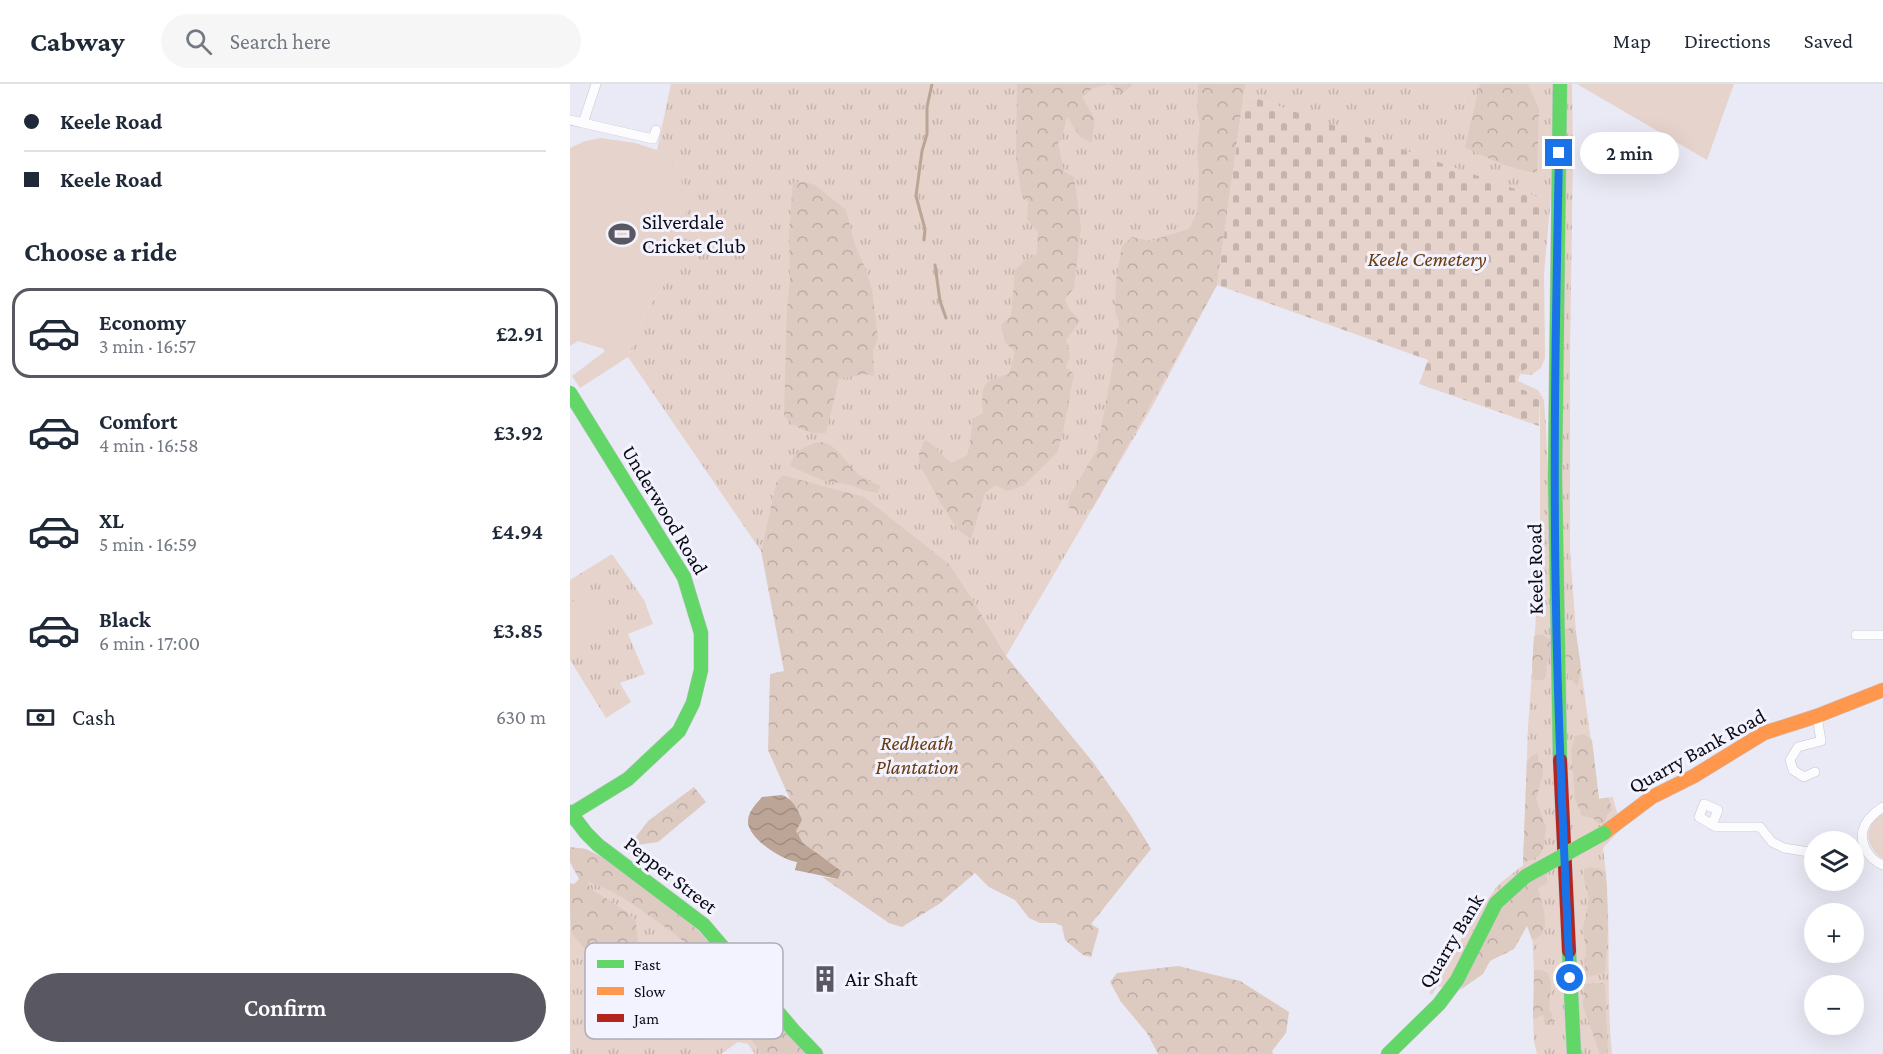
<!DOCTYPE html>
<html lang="en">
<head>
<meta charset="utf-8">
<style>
  body { margin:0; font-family:"Crimson Pro",serif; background:#f6f6f7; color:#1f2937; height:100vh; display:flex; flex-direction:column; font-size:22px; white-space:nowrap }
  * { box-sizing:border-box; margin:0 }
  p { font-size:20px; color:#747a83 }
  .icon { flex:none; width:33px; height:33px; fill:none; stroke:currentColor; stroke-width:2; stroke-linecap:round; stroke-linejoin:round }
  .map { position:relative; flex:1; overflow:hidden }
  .sheet { display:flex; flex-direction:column; background:#fff; width:570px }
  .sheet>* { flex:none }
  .guide { display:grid; align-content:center; height:132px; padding:0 24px; background:#fff }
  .controls { position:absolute; left:1234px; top:747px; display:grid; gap:12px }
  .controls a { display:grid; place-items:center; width:60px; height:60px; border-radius:50%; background:#fff; box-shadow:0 6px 24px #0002; font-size:30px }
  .end { position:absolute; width:27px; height:27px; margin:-14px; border:8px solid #1a73e8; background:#fff; box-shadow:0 0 0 3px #fff }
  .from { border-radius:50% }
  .bubble { position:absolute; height:42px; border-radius:21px; background:#fff; box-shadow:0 6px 24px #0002; font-size:20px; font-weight:600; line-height:42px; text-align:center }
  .guide b { display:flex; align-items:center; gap:21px; height:57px; font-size:22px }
  .guide b+b { border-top:2px solid #e0e1e3 }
  .guide i { width:15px; height:15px; background:#1f2937 }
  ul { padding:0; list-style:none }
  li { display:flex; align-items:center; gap:18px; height:90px; margin:0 12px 9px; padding:0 12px; border:3px solid transparent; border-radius:18px }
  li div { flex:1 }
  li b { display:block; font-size:22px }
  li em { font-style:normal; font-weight:600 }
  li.active { border-color:#595862 }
  li>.icon { width:54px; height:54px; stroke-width:1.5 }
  h2 { padding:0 24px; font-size:27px; line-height:72px }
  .pay { display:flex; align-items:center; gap:15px; height:66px; padding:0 24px; font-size:22px }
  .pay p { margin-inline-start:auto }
  .cta { display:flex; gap:12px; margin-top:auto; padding:12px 24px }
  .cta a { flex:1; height:69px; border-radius:36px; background:#595862; color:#fff; font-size:24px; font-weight:600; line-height:69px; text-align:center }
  header { display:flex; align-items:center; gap:36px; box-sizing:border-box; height:84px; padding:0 30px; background:#fff; border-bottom:2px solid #e0e1e3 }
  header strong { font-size:28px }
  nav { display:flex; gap:33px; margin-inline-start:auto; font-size:21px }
  .search { width:420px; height:54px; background:#f6f6f7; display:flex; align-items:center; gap:15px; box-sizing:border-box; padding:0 21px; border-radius:33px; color:#747a83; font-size:22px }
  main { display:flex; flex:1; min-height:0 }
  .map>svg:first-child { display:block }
</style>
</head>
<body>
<header>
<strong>Cabway</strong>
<div class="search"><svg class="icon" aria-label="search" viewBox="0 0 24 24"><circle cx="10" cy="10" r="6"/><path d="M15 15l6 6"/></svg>Search here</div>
<nav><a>Map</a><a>Directions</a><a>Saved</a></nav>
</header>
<main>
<section class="sheet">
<div class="guide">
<b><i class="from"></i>Keele Road</b>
<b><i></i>Keele Road</b>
</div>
<h2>Choose a ride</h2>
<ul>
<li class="active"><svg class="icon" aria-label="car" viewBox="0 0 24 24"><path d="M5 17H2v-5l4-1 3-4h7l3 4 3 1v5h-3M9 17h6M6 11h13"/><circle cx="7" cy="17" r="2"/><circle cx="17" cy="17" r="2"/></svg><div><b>Economy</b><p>3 min · 16:57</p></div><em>£2.91</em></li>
<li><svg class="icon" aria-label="car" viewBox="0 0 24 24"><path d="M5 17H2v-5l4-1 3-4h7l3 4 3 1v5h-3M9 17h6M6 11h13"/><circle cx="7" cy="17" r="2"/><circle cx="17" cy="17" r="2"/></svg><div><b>Comfort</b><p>4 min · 16:58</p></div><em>£3.92</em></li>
<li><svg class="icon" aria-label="car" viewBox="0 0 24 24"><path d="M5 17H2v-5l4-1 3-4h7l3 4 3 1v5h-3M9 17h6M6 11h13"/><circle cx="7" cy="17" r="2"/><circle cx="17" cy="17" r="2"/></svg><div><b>XL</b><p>5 min · 16:59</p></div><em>£4.94</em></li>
<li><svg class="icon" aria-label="car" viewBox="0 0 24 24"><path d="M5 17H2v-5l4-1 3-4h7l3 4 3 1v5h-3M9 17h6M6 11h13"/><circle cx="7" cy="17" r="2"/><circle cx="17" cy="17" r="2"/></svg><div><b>Black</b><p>6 min · 17:00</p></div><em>£3.85</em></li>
</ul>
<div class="pay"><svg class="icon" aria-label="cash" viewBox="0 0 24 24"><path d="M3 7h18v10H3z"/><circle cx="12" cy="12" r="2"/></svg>Cash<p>630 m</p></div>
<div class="cta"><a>Confirm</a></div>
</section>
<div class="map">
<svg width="1313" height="970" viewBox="0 0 1313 970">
  <defs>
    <pattern id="grass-tufts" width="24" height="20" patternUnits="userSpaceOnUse" patternTransform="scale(1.5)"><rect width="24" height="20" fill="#e6d3cb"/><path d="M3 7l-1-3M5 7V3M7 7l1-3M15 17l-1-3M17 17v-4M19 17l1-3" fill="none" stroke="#c4b4ad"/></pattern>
    <pattern id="forest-crowns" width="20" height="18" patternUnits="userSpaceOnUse" patternTransform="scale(1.5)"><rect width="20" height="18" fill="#ddcac1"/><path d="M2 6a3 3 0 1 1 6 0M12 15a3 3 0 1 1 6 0" fill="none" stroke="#bcaca5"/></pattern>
    <pattern id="cemetery-stones" width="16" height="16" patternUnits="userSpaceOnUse" patternTransform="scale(1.5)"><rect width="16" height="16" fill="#e6d3cb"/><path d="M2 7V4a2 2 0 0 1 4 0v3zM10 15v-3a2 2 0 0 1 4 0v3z" fill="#c4b4ad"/></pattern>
    <pattern id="water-waves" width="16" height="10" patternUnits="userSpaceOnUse" patternTransform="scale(1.5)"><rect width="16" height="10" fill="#bca596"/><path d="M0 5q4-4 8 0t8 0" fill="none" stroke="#a08d80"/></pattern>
  </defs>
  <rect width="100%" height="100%" fill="#eaeaf6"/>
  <!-- grass -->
  <path fill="url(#grass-tufts)" d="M101,0h724l69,21 4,-21h87l-4,112 -7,78 1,84 -4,10 -10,7 -11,-1 -2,7 20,9 6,10 2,28 23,626h-32l-3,-12 -1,-23 2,-22 -5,-113 -84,104 -9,-2 -5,9 -3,-2 40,-67 29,-41 25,-20 5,-138 12,-166v-165l-25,-9 3,-14 22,-175 -296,-104 -27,191 -65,122 -146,249 -35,-59 -21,-32 -134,-80 -34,-10 -6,8 -15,68 -133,-194 17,-44 24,-36 2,-112 -6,-8 -8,-7z
    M995,0h7l1,68 -3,200v197l6,83 23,167 14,-2 8,32 -18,19c10,68 2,138 9,206h-33l-4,-63 -15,-435z
    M42,470l32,46 9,24 -25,10 17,40 -25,9 11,19 -25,16 -36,-58v-80z
    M18,798l13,4 25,13 57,40 23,23 20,28 6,24 13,20 9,7 7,13h-6l-7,-10 -10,-2 -17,12h-151v-125l10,13 36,19 11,-13 11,-7 -2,-20 -10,-10 -36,-23z"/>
  <!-- forest -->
  <path fill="url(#forest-crowns)" d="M447,0h116l-11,10 -13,-10 -16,4 -11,9 13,22 -3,24 -12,-6 -13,-21 -4,18 -5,9 6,28 10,6 7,50 -7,61 -9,11 4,10 11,12 -14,19 4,15 -4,12 8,7 -11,58 -6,21 -34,33 -16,5 -12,-6 -10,8 -14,46 -14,-10 -17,-27 -20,-37 -1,-12 6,-13c11,5 16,16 26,23l15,-7 3,-5 4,-32 10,-6c-2,-27 -2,-32 26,-39l6,-22 -10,-10 -4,-17 10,-9 4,-45 9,-10 13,-7 1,-22 -11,-13 1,-17 -7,-10 -5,-36z
    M628,0h47l-28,201 -125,224c-10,2 -15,3 -24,-2l2,-12 27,-45 20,-107 2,-21 -4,-10 1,-30 6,-36 10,-9 18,4 39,-12 8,-16 2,-38 -2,-25 3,-25 -3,-14z
    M910,0h48l11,25 -2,64c-27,-4 -49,-14 -72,-26z
    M223,98h12l10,3 31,25 9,35 10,23 7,21 6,50 -5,11 1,26 -10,-2 -25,5 -13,54c-17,2 -30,-5 -42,-17l3,-106 3,-32 -1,-45z
    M251,358c16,3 23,18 34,29 6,7 17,11 26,15l-4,7 -14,-3 -12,-5 -27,-4 -34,-15c4,-15 17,-22 31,-24z
    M212,391l82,22 86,68 21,32 35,59 86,105 39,55 20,33 -60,75 8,5 -8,28 -8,-2 -18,-15 -3,-14 -7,-3h-15l-11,-5 -14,-18 -26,-13 -14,-14 -36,31 -37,23 -13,-4 -67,-46 15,2 -20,-25 -14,-11 -8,-12 -6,-34 -21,-47 2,-76 14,-3 -23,-120 15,-68z
    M1003,543c4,6 3,8 4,15 2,16 7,27 0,44 -14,-15 -20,-37 -12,-56z
    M972,550l10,7v15l-5,6 -1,15 -3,3h-9l-2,-14 2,-30z
    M1014,650l8,6 7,59 10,-1 3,12 -5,5 -2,7 -6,2 -6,-6 -10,-2 -8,-16 -4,-50 4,-14z
    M968,669v8l4,3 1,10 -7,25 10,28 -2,20 -5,9 -16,7 4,-102 6,-6z
    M124,703l12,15 -48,40 -29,4 19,-25z
    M0,763l16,2 24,12 88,69 108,124h-45c-8,-15 -22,-25 -29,-40 -4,-9 -3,-19 -8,-27 -21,-33 -44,-50 -76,-72 -19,-14 -37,-26 -60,-33l2,6 36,23 10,10 2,20 -11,7 -18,19c-11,-6 -33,-25 -38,-36 -1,-8 -1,-39 -1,-48l4,1 5,-5 -9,-17z
    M1021,783l9,2 6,4 2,56 -3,43 -16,5 -5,-1 2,-25 -3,-23 6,-28 -5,-21 1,-10z
    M975,788l3,10 -10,6c3,16 17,45 -6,52l-5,-14 -13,23 -24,12 -7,13 -23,16c15,-27 24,-58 42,-83 10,-15 27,-26 43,-35z
    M608,882l62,15 49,31 -3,21 -14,18 1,3h-115l-11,-21 -26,-31 -11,-20 7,-9z
    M964,886h7l7,3 3,11 -2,25 3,5 1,9 -4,2 -3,-1 -3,-9 -10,4z
    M1033,899l2,2 3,69h-8l-17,-48 1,-22z"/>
  <!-- cemetery -->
  <path fill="url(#cemetery-stones)" d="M674,10l297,104 -2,8v156l-21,11 -3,14 25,9 -1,30 -120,-42 9,-24 -211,-75z"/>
  <!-- green -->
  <path fill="#e6d3cb" d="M825,0h73l-4,21z
    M1007,0h157l-27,76z
    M31,54l34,5 22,7 8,7 14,17 6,17 3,14 -19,72 -24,36 -17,44 -48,31 -8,-12 32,-24v-3l-26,-8 -8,5v-198l15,-7z
    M17,508l18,29 -35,21v-39z
    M1313,730v45c-18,-13 -21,-33 0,-45z"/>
  <!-- water -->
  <path fill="url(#water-waves)" d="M212,711c11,4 16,15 20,25l-6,11 7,12 38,28 -3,8 -43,-9 2,-8c-15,-2 -50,-24 -49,-41 0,-9 8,-17 14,-24z"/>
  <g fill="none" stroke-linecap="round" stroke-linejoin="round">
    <!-- stream -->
    <path stroke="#bca596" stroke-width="3" d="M354,156l1,-11 -9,-33 6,-45 5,-17v-27l5,-23
      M365,181l5,36 6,17"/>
    <defs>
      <path id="street" d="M0,36l13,3 13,-39
        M13,39l70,16 3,-9
        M1286,551h27
        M1245,688l-11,5 -11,-7 -3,-10 8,-13 23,-6 -4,-25
        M1313,723c-7,5 -14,10 -18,18 -8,16 3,34 18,40
        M1142,741l6,-15 -14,-6 -5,13 17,10h44l12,15 12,6 31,5"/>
      <path id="fast" d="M0,309l114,184 17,56v37l-8,33 -14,28 -51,48 -57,35
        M990,676l-5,-284 5,-392
        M0,728l16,21 12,12 106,80 90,106 22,23
        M999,867l5,103
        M818,970l51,-50 18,-24 39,-77 30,-27"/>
      <path id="slow" d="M1034,749l48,-36 42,-21 70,-43 53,-17 66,-26"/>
      <path id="jam" d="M990,676l9,191"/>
    </defs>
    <!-- street casing -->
    <use href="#street" stroke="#c5c5d0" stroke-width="10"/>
    <!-- fast casing -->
    <use href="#fast" stroke="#c5c5d0" stroke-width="15"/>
    <!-- slow casing -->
    <use href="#slow" stroke="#c5c5d0" stroke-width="15"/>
    <!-- jam casing -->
    <use href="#jam" stroke="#c5c5d0" stroke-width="15"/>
    <!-- street -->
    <use href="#street" stroke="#fcfcfe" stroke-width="9"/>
    <!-- fast -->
    <use href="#fast" stroke="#63d668" stroke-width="14"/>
    <!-- slow -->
    <use href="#slow" stroke="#ff974d" stroke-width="14"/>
    <!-- jam -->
    <use href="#jam" stroke="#b3261e" stroke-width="14"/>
    <defs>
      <path id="fast-bridge" d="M956,792l78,-43"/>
    </defs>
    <!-- fast-bridge casing -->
    <use href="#fast-bridge" stroke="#c5c5d0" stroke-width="15" stroke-linecap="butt"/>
    <!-- fast-bridge -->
    <use href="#fast-bridge" stroke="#63d668" stroke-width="14"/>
  </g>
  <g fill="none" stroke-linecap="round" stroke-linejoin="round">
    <!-- route -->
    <path stroke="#1a73e8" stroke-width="8" d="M989,69c-3,151 -6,303 -3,454 2,124 8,248 14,371"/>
  </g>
  <!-- icons -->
  <defs>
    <symbol id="stadium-bare" viewBox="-9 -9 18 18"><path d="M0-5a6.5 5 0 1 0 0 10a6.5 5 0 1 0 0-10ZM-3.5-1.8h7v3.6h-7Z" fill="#595862" stroke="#f3f3ff" stroke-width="2.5" paint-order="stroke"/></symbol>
    <symbol id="building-bare" viewBox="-9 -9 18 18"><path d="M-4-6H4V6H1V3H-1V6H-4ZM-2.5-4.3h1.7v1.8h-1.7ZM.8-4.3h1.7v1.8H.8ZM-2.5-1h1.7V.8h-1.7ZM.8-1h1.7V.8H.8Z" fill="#595862" stroke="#f3f3ff" stroke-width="2.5" paint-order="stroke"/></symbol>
  </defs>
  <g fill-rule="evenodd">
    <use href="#stadium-bare" x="33" y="131" width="38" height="38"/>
    <use href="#building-bare" x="236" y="876" width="38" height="38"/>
  </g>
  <g text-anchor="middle" stroke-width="6" stroke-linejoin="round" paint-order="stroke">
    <!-- poi labels -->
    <g font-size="21" fill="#0b0a13" stroke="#f3f3ff" text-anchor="start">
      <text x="72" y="145">Silverdale<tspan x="72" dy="24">Cricket Club</tspan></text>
      <text x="275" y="902">Air Shaft</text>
    </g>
    <!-- park labels -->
    <g font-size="21" font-style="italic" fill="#693b0f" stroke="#f3f3ff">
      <text x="857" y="182">Keele Cemetery</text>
      <text x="347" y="666">Redheath<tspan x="347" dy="24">Plantation</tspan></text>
    </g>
    <!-- street labels -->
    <g font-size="21" fill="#0b0a13" stroke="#f3f3ff">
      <text transform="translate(95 426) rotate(59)" y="7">Underwood Road</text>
      <text transform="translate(965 485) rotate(-91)" y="7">Keele Road</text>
      <text transform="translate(1127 667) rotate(-29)" y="7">Quarry Bank Road</text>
      <text transform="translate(101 791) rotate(38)" y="7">Pepper Street</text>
      <text transform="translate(881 857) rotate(-59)" y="7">Quarry Bank</text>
    </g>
  </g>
  <!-- legend -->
  <rect x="15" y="859" width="198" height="96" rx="9" fill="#f3f3ff" stroke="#adadb8" stroke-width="1.5"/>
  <rect x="27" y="876" width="27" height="8" fill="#63d668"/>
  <rect x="27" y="903" width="27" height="8" fill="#ff974d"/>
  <rect x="27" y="930" width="27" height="8" fill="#b3261e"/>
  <g font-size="16" fill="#0b0a13">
    <text x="64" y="886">Fast</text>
    <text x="64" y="913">Slow</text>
    <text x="64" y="940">Jam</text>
  </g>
</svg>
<div class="controls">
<a><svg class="icon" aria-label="layers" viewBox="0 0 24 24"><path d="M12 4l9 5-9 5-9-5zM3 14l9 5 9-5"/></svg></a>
<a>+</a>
<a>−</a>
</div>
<i class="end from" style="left:1000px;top:894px"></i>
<i class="end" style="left:989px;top:69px"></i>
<div class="bubble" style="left:1010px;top:48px;width:99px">2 min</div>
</div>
</main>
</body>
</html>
